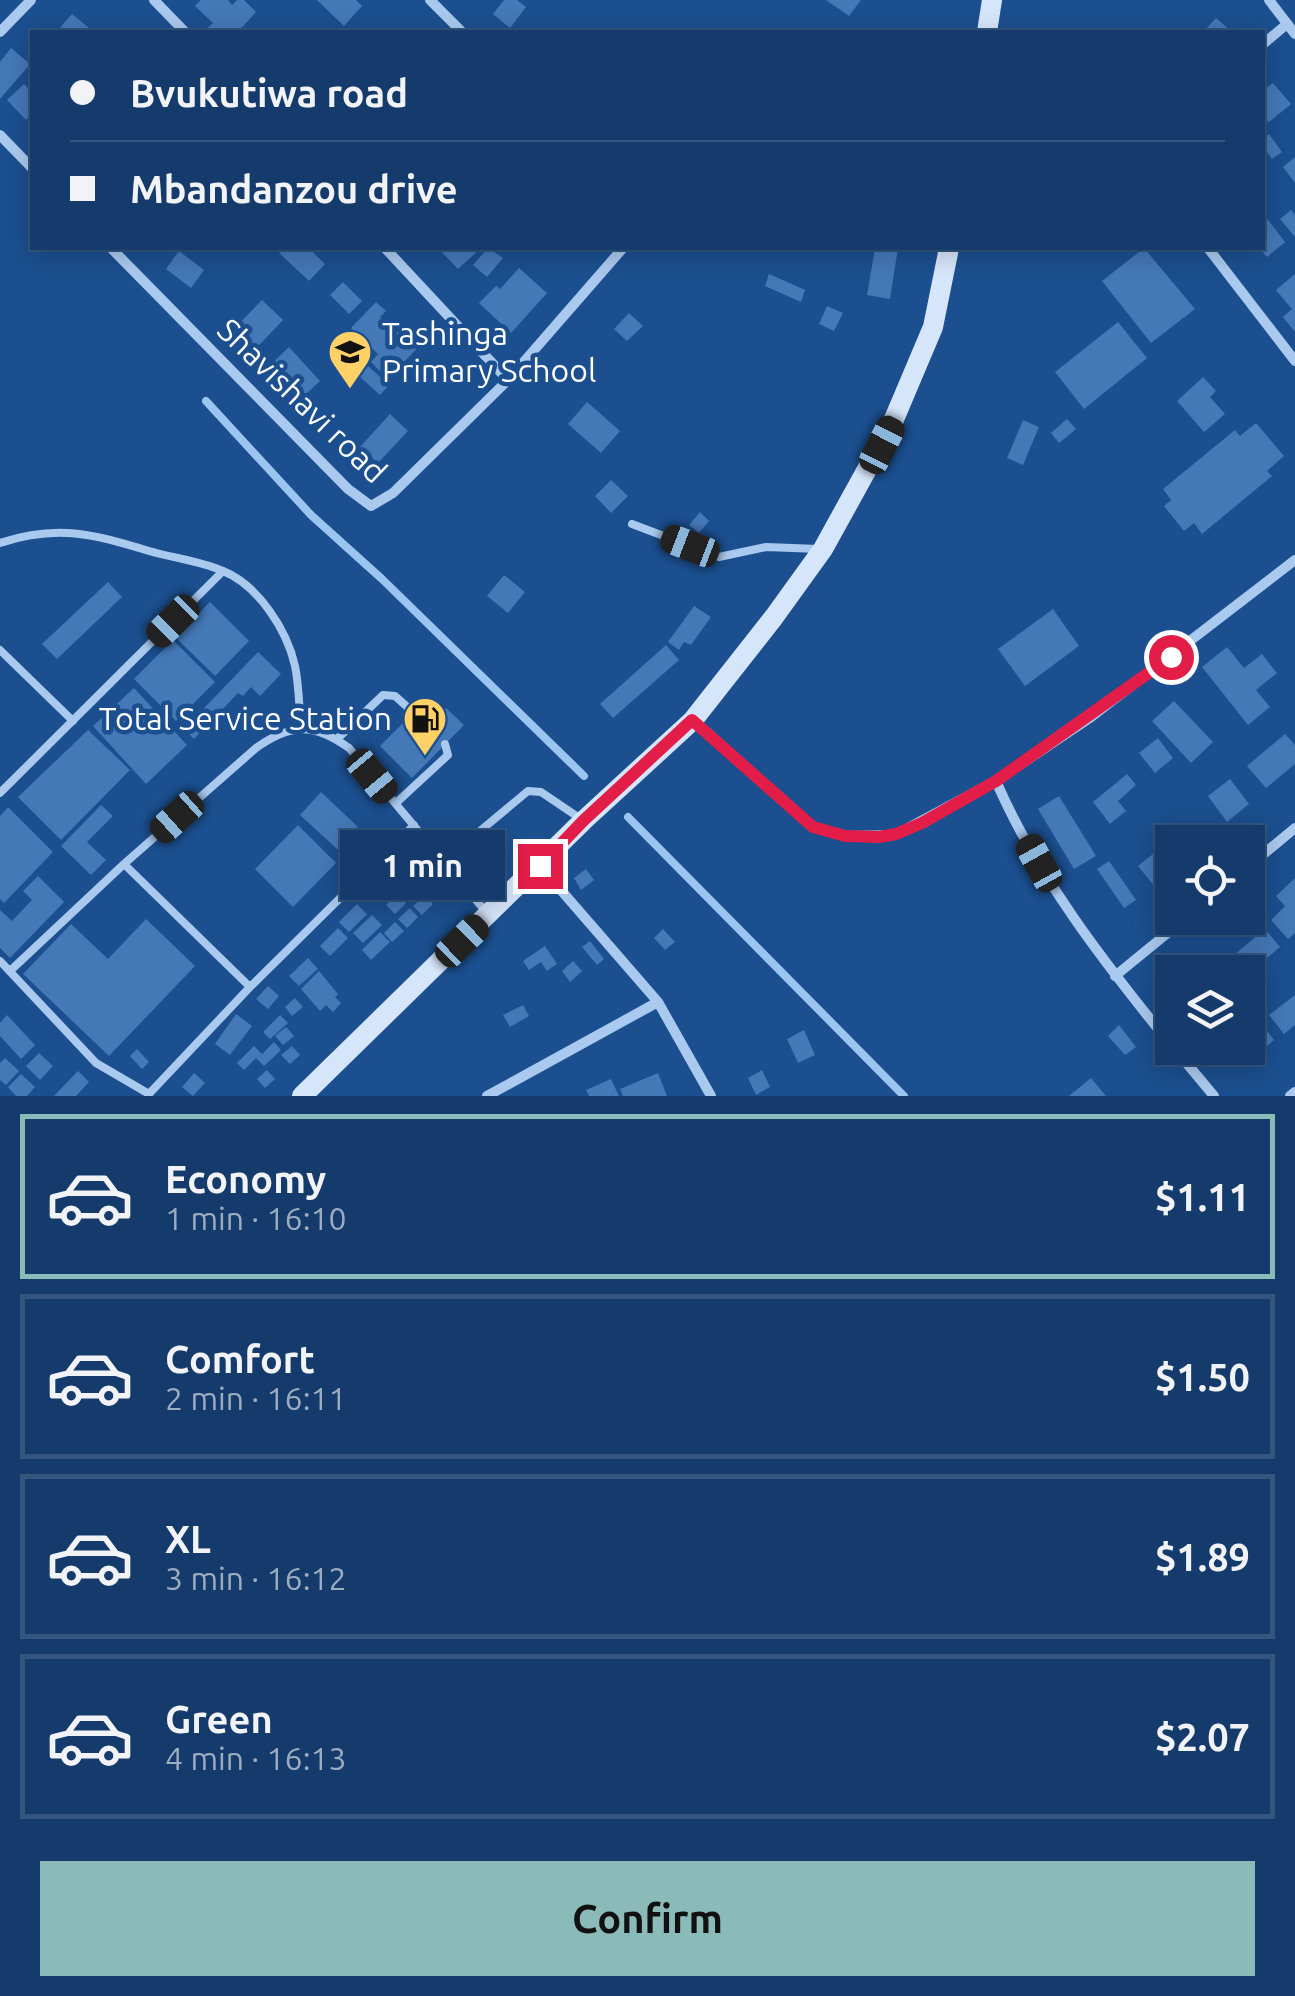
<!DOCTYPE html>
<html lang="en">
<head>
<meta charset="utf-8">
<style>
  body { margin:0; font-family:Ubuntu,sans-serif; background:#214673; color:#f1f3f6; height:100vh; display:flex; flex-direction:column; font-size:38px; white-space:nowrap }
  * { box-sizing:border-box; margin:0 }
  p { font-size:32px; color:#9dadc1 }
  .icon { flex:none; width:55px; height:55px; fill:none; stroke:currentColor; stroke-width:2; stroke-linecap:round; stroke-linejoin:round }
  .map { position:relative; height:1096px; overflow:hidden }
  .drawer { display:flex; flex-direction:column; background:#143b6b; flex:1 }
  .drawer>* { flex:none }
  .banner { position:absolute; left:30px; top:30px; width:1235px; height:220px; border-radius:0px; box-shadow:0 5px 25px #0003,0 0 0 2px #33557e; display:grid; align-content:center; height:220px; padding:0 40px; background:#143b6b }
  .tools { position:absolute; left:1155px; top:825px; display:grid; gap:20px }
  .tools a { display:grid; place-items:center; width:110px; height:110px; border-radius:0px; background:#143b6b; box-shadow:0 5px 25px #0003,0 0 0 2px #33557e; font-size:50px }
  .end { position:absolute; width:45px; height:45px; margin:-22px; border:12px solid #e11d48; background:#fff; box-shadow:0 0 0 5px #fff }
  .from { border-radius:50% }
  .bubble { position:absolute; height:70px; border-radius:0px; background:#143b6b; box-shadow:0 5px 25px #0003,0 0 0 2px #33557e; font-size:32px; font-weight:600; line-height:70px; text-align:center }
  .car { position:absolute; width:30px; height:60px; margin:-30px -15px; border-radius:12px; box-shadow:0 0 8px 2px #0007; background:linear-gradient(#222 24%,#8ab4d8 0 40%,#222 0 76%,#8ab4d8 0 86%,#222 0) }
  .banner b { display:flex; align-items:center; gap:35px; height:95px; font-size:38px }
  .banner b+b { border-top:2px solid #33557e }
  .banner i { width:25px; height:25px; background:#f1f3f6 }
  ul { padding:18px 0 0; list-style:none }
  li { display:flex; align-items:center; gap:30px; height:165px; margin:0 20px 15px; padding:0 20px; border:5px solid #33557e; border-radius:0px }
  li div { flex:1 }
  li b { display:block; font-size:38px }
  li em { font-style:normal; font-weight:600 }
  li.current { border-color:#8bbbb9 }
  li>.icon { width:90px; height:90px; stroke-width:1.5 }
  .cta { display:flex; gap:20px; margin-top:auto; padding:20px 40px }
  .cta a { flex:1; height:115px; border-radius:0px; background:#8bbbb9; color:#111; font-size:40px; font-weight:600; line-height:115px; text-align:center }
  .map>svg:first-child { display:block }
</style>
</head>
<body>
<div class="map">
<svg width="1295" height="1096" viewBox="0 0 1295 1096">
  <rect width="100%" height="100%" fill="#1b4f8f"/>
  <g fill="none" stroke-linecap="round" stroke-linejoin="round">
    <!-- stream -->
    <path stroke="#9cc4f0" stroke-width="8" d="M206,401l105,114 71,64 202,197
      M628,817l276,279"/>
  </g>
  <!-- building -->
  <path fill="#4478b7" d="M201,0h27l4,5 5,-5h7l12,12 -18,20h-35l10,-9 -18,-17z
    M317,0h39l6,6 -18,20z
    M504,0h13l9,7 -16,21 -17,-14z
    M826,0h35l-12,16z
    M72,14l22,18 -36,-2z
    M1216,18l16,14h-29z
    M11,48l19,16 -30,35v-37z
    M1273,83l18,21 -22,18 -7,-7v-24z
    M24,84l8,9v21l-6,6 -19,-20z
    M1269,134l13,18 -10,7 -10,-14v-6z
    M1295,157v26l-12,-16z
    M1291,210l4,5v22l-15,-18z
    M1262,212l23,30 -18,15 -8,-9h3z
    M284,248h25l16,16 -16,17 -30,-28z
    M438,248h43l-23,21z
    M488,248l15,10 -16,19 -14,-12z
    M875,248h23l-8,51 -23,-4z
    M1144,248l51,61 -44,34 -49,-62z
    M179,251l25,19 -13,18 -25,-19z
    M519,268l28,25 -36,40 -32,-30 17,-17 4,3z
    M769,274l36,16 -4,12 -36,-16z
    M1295,274v58l-12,-15 9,-8 -16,-19z
    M343,282l19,19 -13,13 -19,-19z
    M262,300l21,20 -38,40 -21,-21z
    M376,302l10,9 -6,6 16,16 9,-10 19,18 -36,38 -17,-17 7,-8 -27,-26z
    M827,306l16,7 -9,18 -15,-7z
    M629,313l14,13 -16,15 -13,-12z
    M1118,322l29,36 -63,51 -29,-37z
    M289,347l31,34 -16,15 9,9 -13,13 -15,-16 9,-9 -26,-26z
    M368,366l21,19 -9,10 -21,-19z
    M1203,377l13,14 -6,6 15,17 -21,18 -27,-31z
    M587,402l33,29 -19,22 -33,-29z
    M390,414l18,17 -30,32 -18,-16z
    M1067,419l9,10 -17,14 -8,-10z
    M1023,420l16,7 -16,38 -16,-7z
    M1256,423l28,33 -17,15 5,5 -70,58 -8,-11 -10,8 -20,-25 7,-6 -8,-11 72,-59 5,6z
    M611,480l17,16 -17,17 -16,-17z
    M700,512l9,9 -10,12 -10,-8z
    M504,575l21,17 -17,21 -21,-17z
    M108,582l14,15 -65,62 -15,-15z
    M210,602l39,39 -34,35 -40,-39z
    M694,606l17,11 -20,28 -7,-3 -5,8 -11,-8z
    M1053,609l26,37 -54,40 -27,-37z
    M173,640l42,42 -39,39 -42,-42z
    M666,645l13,15 -66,58 -13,-14z
    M1227,647l17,21 18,-14 15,19 -21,17 14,17 -22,18 -46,-58z
    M258,652l23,22 -21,22 -9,-9 -8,9 -5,-3 -44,46 -10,-10z
    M134,688l53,57 -41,39 -53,-58z
    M1174,701l39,41 -22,21 -39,-42z
    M423,703l14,14 9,-9 18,17 -52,53 -32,-32z
    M88,730l42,40 -69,70 -43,-43z
    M1285,734l10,11v19l-29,24 -19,-22z
    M1158,738l15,20 -18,15 -16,-20z
    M1127,774l9,11 -18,16 8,10 -16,13 -17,-22z
    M1230,779l19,25 -22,18 -19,-26z
    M321,792l37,35 -21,22 -37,-34z
    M1059,796l37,60 -22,13 -36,-60z
    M101,805l12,11 -26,26 19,18 -15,15 -30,-29z
    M8,807l45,45 -49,51 -4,-4v-83z
    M298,825l38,38 -43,44 -38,-38z
    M1169,841l3,5v26l-17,15 -17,-21z
    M413,857l8,9 -11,11 -9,-9z
    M1109,861l27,39 -12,8 -27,-39z
    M425,868l9,9 -12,11 -8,-9z
    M586,869l8,11 -13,10 -7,-12z
    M399,872l9,9 -12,11 -8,-9z
    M38,876l26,26 -54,56 -10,-10v-38l12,11 20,-21 -9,-9z
    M1295,878v55l-7,6 -17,-19 14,-14 -9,-10z
    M438,881l8,9 -11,11 -9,-9z
    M412,882l8,9 -11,11 -9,-9z
    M398,894l8,9 -11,11 -9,-9z
    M425,895l8,9 -11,11 -9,-9z
    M357,904l10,10 -18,18 -10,-10z
    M410,908l8,9 -11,11 -9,-9z
    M372,915l10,10 -19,18 -10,-10z
    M146,919l49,47 -86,90 -86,-82 48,-50 37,35z
    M395,922l9,9 -12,11 -8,-9z
    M338,928l10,10 -18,18 -10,-10z
    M663,929l12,13 -10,8 -11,-12z
    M1265,929l15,18 -31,26 -15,-18z
    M380,932l10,10 -19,18 -9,-10z
    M590,941l14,18 -7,6 -15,-18z
    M545,946l12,18 -10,7 -6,-9 -12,8 -6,-9z
    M308,958l10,11 -19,17 -10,-10z
    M573,961l9,10 -12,11 -8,-11z
    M319,971l19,23 -3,3 6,6 -8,9 -7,-7 -6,6 -19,-22z
    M268,986l11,10 -11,13 -12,-10z
    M1295,995v30l-11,9 -15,-19z
    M295,998l8,9 -11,9 -7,-9z
    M523,1005l6,11 -19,11 -7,-12z
    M236,1014l16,12 -22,29 -15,-11z
    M7,1015l28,30 -14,14 -21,-23v-13z
    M280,1015l8,8 -18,16 -7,-7z
    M1260,1022l14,18 -31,26 -15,-18h20v-17z
    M1119,1025l17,22 -11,8 -17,-19z
    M286,1027l8,9 -11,9 -8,-9z
    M804,1030l11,25 -17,8 -11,-24z
    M274,1042l7,8 -17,16 -8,-8 -12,12 -7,-7 17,-17 8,8z
    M292,1046l8,9 -10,9 -9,-9z
    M137,1049l12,13 -7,7 -12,-13z
    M39,1053l14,13 -13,14 -14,-14z
    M5,1058l14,13 -13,14 -6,-5v-17z
    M267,1070l8,9 -10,9 -8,-9z
    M762,1070l8,17 -14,8 -8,-17z
    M78,1071l11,11 -13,14h-22z
    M194,1073l11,10 -12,13 -11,-9z
    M658,1073l9,23h-44l-3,-7z
    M21,1074l14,13 -8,9h-11l-8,-9z
    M1091,1078l15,18h-37z
    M611,1079l8,17h-30l-3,-6z"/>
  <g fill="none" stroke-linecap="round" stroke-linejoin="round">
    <!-- lane -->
    <path stroke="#a9c9ee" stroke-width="8" d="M632,524l87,33 47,-10 53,2
      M0,543c57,-19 93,-9 149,8 24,7 51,10 74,20 35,14 64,59 72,95 4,19 4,41 6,61
      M0,650l73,71
      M337,739l46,-44 12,1 18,16
      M0,793l223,-222
      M396,803l52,-48 -3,-11
      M444,861l84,-70 13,1 40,27
      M124,864l126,123
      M0,961l96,102 53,31
      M10,971l114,-107 132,-116c35,-25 58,-25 93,0l137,164
      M147,1096l103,-109 164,-162"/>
    <!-- street -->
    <path stroke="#a9c9ee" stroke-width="10" d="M154,0l31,32
      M430,0l32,32
      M1269,0l26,34
      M0,32l31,-32
      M1262,45l25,-21
      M0,135l32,33
      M111,248l237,241 23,17 22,-13 115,-113 115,-132
      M385,248l123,132
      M1208,248l87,113
      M693,720l120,107 32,9 50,-1 101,-54 95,-64 204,-157
      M996,781c42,97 110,184 176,265
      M540,866l118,136 53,94
      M1248,867l47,-39
      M1115,976l71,-58
      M1174,1048l40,48
      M487,1096l171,-94
      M1290,1096l5,-4"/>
    <!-- secondary -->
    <path stroke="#d6e6fa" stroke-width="20" d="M987,32l5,-32
      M302,1096l281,-275 110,-101 81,-103 49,-68 69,-125 41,-97 16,-79"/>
  </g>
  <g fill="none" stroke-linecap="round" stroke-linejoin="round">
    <!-- route -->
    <path stroke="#e11d48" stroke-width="12" d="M540,866l43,-45 109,-101 121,107 32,9 34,1 17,-3 26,-11 74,-42 175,-124"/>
  </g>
  <!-- icons -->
  <defs>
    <symbol id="school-pin" viewBox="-11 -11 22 30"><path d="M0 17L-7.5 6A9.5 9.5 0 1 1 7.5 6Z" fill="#ffd166" stroke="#1b4f8f"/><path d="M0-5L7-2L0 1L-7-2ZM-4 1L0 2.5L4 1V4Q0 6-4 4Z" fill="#111"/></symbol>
    <symbol id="fuel-pin" viewBox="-11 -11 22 30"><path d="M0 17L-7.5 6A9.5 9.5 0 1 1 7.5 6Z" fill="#ffd166" stroke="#1b4f8f"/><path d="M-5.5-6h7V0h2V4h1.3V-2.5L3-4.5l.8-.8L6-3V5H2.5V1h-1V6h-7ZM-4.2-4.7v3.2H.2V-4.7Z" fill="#111"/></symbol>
  </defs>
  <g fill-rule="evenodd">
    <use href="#school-pin" x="325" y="327" width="50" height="68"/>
    <use href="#fuel-pin" x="400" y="694" width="50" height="68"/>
  </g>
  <g text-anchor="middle" stroke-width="9" stroke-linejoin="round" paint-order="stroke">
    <!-- poi labels -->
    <g font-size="32" fill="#fff" stroke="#1b4f8f" text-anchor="start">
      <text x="382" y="345">Tashinga<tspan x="382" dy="37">Primary School</tspan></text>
      <text x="392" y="730" text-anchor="end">Total Service Station</text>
    </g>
    <!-- street labels -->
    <g font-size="32" fill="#fff" stroke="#1b4f8f">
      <text transform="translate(302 401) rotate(44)" y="11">Shavishavi road</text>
    </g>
  </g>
</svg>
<div class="tools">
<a><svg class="icon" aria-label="locate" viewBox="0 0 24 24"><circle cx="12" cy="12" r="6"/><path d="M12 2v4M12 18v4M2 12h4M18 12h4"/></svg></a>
<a><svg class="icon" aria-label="layers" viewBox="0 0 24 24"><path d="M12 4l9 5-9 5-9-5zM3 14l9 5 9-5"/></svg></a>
</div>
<i class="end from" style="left:1171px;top:657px"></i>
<i class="end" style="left:540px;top:866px"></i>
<div class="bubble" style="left:340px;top:830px;width:165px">1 min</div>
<i class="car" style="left:882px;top:445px;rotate:27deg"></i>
<i class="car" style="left:690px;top:546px;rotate:291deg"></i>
<i class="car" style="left:173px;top:621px;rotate:225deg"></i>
<i class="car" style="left:372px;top:776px;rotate:140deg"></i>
<i class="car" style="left:177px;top:817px;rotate:228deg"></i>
<i class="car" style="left:1039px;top:863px;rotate:331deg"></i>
<i class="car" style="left:462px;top:941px;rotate:46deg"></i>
<div class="banner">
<b><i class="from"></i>Bvukutiwa road</b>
<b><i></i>Mbandanzou drive</b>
</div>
</div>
<section class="drawer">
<ul>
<li class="current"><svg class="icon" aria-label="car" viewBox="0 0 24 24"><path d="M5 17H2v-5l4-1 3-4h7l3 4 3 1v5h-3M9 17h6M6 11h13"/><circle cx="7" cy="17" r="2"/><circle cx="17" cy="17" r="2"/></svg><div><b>Economy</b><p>1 min · 16:10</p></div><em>$1.11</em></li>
<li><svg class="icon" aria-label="car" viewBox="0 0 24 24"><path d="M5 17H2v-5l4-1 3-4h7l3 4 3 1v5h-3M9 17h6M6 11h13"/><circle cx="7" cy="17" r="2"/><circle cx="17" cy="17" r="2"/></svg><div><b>Comfort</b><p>2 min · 16:11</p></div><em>$1.50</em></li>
<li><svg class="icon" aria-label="car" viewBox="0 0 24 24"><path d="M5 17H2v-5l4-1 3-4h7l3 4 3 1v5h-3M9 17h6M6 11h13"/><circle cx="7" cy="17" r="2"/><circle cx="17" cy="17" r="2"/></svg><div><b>XL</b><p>3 min · 16:12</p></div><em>$1.89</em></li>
<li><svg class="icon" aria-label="car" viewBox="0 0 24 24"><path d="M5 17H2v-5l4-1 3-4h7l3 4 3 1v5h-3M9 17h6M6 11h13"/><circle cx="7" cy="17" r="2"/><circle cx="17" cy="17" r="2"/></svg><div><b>Green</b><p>4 min · 16:13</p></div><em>$2.07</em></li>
</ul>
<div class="cta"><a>Confirm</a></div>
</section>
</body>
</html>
